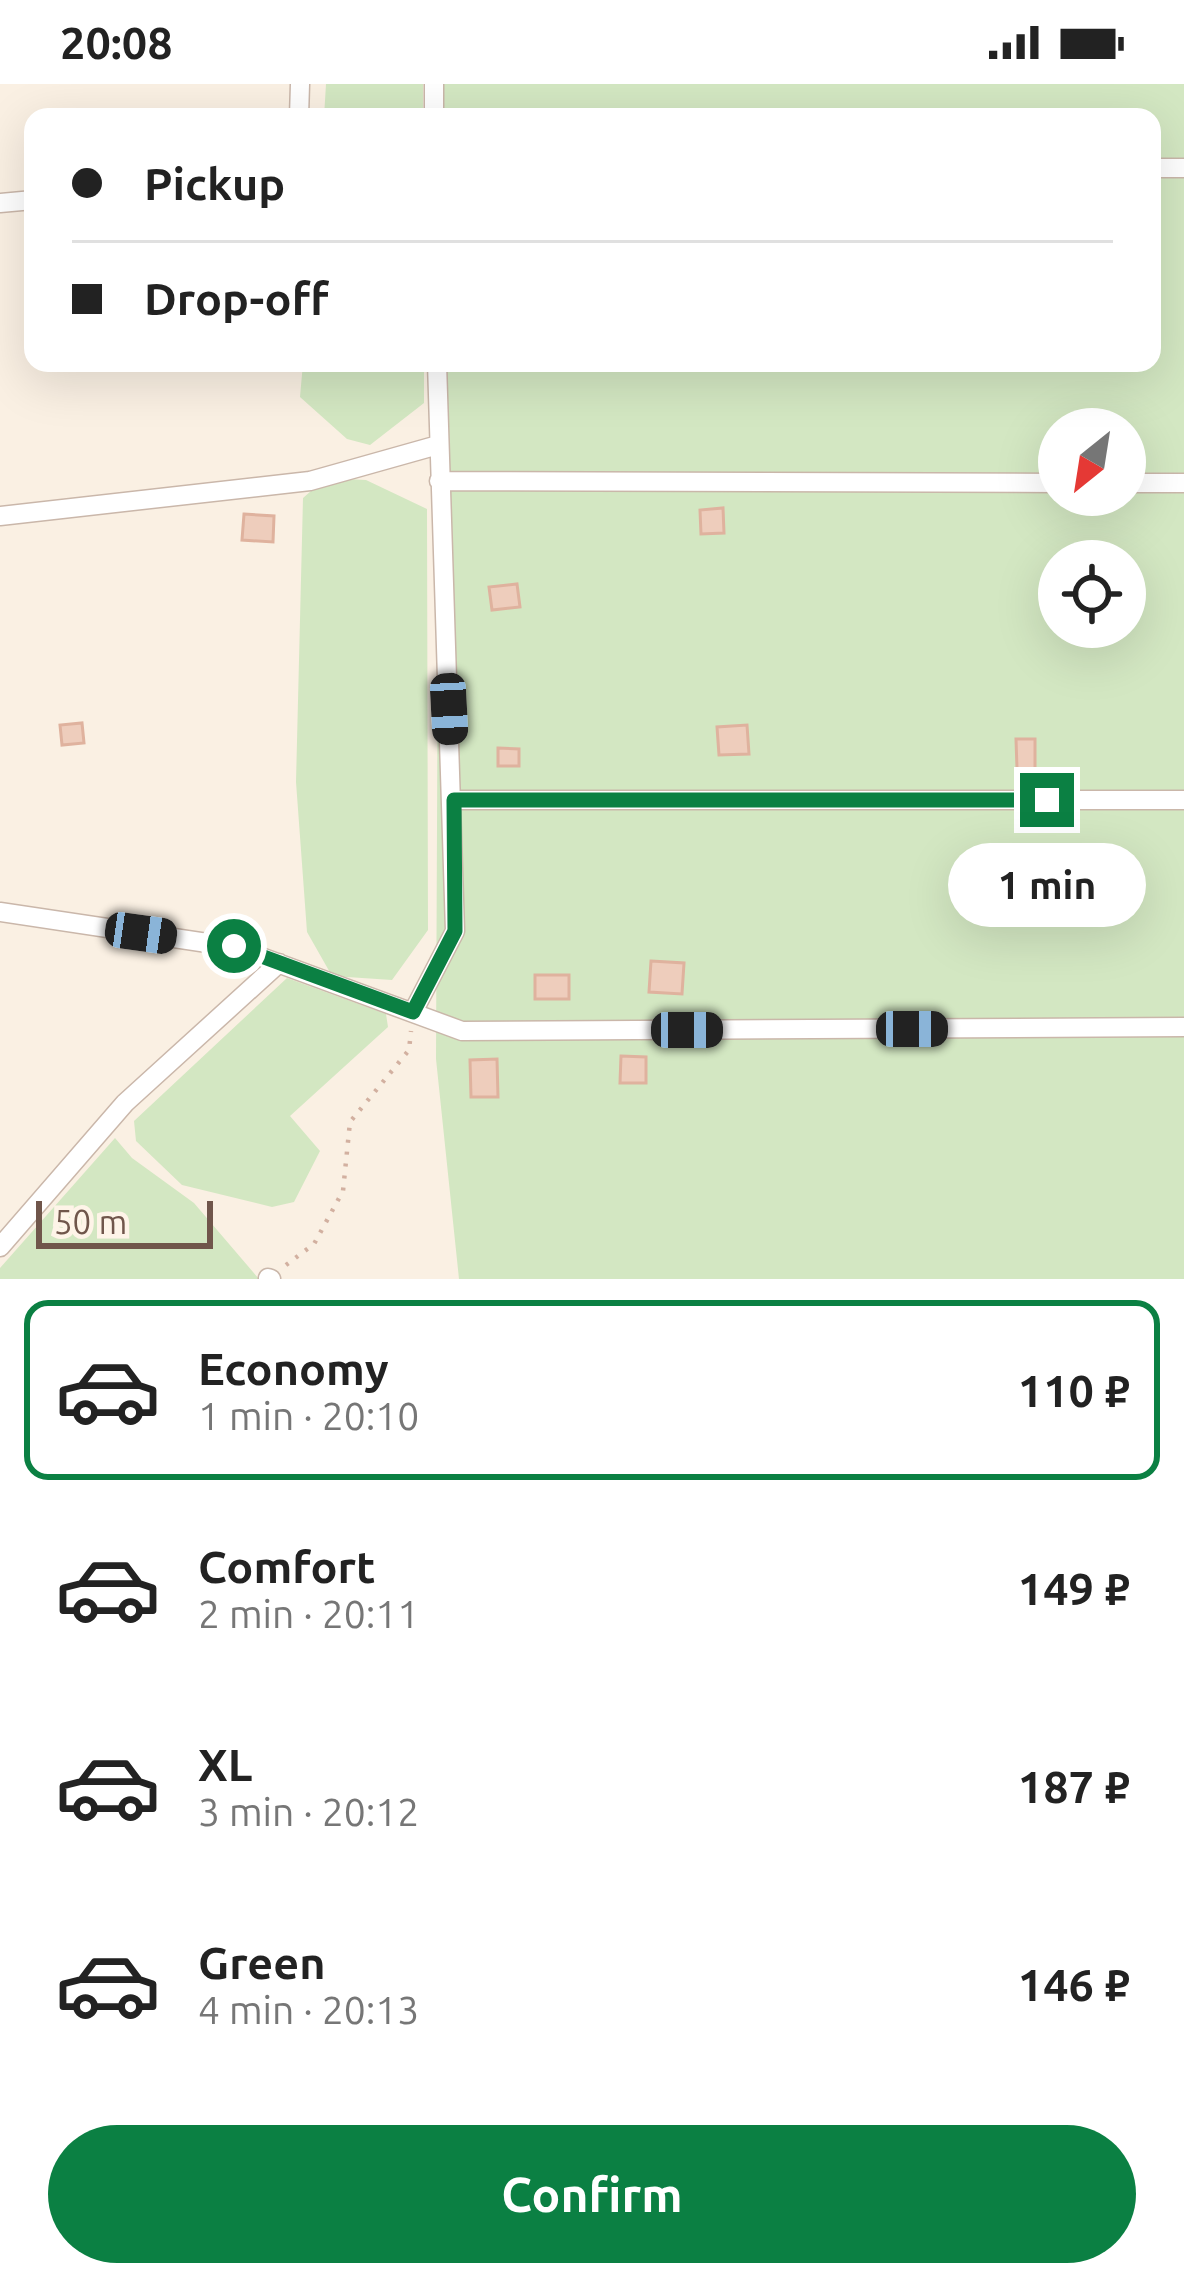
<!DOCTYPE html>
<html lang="en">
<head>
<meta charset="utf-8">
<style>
  body { margin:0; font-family:Ubuntu,sans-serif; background:#f6f6f6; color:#222; height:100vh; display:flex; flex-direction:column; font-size:45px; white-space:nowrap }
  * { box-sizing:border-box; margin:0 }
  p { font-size:39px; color:#767676 }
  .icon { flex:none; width:66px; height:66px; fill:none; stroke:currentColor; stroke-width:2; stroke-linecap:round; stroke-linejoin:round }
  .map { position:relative; height:1195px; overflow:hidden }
  .sheet { display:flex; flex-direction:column; background:#fff; flex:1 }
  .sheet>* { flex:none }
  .top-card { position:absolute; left:24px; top:24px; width:1137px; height:264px; border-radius:24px; box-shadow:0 12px 48px #0002; display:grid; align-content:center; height:264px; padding:0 48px; background:#fff }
  .needle { width:78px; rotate:210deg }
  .buttons { position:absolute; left:1038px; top:324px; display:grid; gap:24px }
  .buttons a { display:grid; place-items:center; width:108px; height:108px; border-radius:50%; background:#fff; box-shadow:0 12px 48px #0002; font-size:60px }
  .scale { position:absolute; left:36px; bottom:30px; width:177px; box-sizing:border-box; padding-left:12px; border:6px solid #70564b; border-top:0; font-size:33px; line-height:42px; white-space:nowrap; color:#70564b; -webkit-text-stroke:9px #fef4e8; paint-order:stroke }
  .end { position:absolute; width:54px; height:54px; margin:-27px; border:15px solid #0b8043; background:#fff; box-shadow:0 0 0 6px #fff }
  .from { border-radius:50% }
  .bubble { position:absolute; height:84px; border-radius:42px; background:#fff; box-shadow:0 12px 48px #0002; font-size:39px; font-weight:700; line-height:84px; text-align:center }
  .car { position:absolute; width:36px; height:72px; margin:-36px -18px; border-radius:15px; box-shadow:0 0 9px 3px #0007; background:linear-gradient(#222 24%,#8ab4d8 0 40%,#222 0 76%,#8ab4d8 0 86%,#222 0) }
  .top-card b { display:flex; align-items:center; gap:42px; height:114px; font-size:45px }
  .top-card b+b { border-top:3px solid #e0e0e0 }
  .top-card i { width:30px; height:30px; background:#222 }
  ul { padding:21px 0 0; list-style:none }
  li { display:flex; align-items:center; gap:36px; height:180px; margin:0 24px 18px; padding:0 24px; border:6px solid transparent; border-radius:24px }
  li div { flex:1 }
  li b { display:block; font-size:45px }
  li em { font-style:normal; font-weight:700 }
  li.active { border-color:#0b8043 }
  li>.icon { width:108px; height:108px; stroke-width:1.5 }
  .primary-button { display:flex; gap:24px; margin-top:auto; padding:24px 48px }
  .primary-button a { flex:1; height:138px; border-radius:72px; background:#0b8043; color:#fff; font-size:48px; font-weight:700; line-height:138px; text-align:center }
  .status { display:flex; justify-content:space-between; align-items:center; height:84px; padding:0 60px; background:#fff; direction:ltr }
  .status svg { height:33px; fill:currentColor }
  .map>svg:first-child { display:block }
</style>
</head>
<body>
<div class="status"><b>20:08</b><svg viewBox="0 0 49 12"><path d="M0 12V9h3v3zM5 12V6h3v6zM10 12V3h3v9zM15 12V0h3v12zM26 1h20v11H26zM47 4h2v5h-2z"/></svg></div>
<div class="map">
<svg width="1184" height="1195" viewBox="0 0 1184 1195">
  <rect width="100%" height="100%" fill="#faf0e3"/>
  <!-- green -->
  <path fill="#d3e7c2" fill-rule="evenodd" d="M326,0h97v33h-99z
    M440,0h744v1195h-725l-23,-220 3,-696h713v-246h-712zM1059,345h66v66h-66zM1059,477h66v66h-66z
    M303,279h121v40l-54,42 -23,-6 -47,-42z
    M326,394l40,2 61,29 1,421 -36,50 -60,-4 -25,-44 -11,-150 7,-284z
    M287,894l99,36 2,13 -98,89 30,35 -26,51 -22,5 -90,-22 -46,-44 -2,-20z
    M115,1054l17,20 62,45 65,76h-259v-11z"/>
  <!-- building -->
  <path fill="#eecdbc" stroke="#dfb29e" stroke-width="3" d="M723,424l1,25 -23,1 -1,-24z
    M244,430l30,2 -1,26 -31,-2z
    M517,500l3,23 -28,3 -3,-23z
    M82,639l2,20 -22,2 -2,-20z
    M747,641l2,29 -30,1 -2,-28z
    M1016,655h19v30h-18z
    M498,664l21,1v17h-21z
    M651,877l33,2 -2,31 -33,-2z
    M535,891h34v24h-34z
    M621,972l25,1v26h-26z
    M497,975l1,38h-27l-1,-37z"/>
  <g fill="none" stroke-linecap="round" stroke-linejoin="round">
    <defs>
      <path id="street" d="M434,0v33
        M299,33l1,-33
        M1152,84h32
        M0,119l33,-3
        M439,397l620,2
        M1125,399h59
        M0,432l310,-35 128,-36
        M454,716h730
        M0,828l234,35 228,84 722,-4
        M413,928l42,-81 -18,-568
        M0,1163l125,-144 154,-140
        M268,1194l3,1"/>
    </defs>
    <!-- street casing -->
    <use href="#street" stroke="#cab7aa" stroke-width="21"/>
    <!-- path -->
    <path stroke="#d2b0a0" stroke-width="4.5" stroke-dasharray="3 9" stroke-linecap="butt" d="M286,1181l28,-21 29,-53 7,-69 59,-72 2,-19"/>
    <!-- street -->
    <use href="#street" stroke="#fff" stroke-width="18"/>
  </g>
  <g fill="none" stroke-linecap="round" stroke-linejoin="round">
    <!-- route -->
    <path stroke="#0b8043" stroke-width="15" d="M234,862l179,66 42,-81 -1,-131h593"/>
  </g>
</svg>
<div class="buttons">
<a><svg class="needle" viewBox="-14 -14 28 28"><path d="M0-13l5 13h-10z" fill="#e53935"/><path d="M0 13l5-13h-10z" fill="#767676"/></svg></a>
<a><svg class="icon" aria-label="locate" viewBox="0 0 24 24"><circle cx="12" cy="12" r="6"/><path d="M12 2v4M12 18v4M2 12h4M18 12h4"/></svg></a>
</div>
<div class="scale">50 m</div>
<i class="end from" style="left:234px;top:862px"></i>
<i class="end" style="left:1047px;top:716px"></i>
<div class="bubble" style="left:948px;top:759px;width:198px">1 min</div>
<i class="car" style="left:449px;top:625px;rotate:177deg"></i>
<i class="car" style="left:141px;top:849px;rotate:98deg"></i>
<i class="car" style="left:912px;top:945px;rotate:90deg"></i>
<i class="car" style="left:687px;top:946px;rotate:90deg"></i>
<div class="top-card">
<b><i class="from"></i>Pickup</b>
<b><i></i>Drop-off</b>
</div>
</div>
<section class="sheet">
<ul>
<li class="active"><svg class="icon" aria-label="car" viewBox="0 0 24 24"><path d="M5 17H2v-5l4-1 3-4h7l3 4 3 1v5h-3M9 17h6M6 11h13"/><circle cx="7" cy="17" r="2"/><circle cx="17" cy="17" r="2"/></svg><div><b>Economy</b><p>1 min · 20:10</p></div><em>110 ₽</em></li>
<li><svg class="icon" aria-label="car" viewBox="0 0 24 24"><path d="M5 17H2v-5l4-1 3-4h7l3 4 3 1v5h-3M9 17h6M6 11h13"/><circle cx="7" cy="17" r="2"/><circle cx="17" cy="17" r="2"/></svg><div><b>Comfort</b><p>2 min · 20:11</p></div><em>149 ₽</em></li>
<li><svg class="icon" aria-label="car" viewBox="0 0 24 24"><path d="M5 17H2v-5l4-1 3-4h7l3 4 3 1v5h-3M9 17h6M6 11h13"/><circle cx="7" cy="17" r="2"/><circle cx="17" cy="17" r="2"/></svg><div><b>XL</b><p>3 min · 20:12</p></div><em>187 ₽</em></li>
<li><svg class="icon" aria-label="car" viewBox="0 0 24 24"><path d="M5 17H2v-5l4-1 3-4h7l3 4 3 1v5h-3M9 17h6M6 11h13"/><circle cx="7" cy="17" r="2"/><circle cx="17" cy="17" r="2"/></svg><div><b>Green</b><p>4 min · 20:13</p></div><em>146 ₽</em></li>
</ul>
<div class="primary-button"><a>Confirm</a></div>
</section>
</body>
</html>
